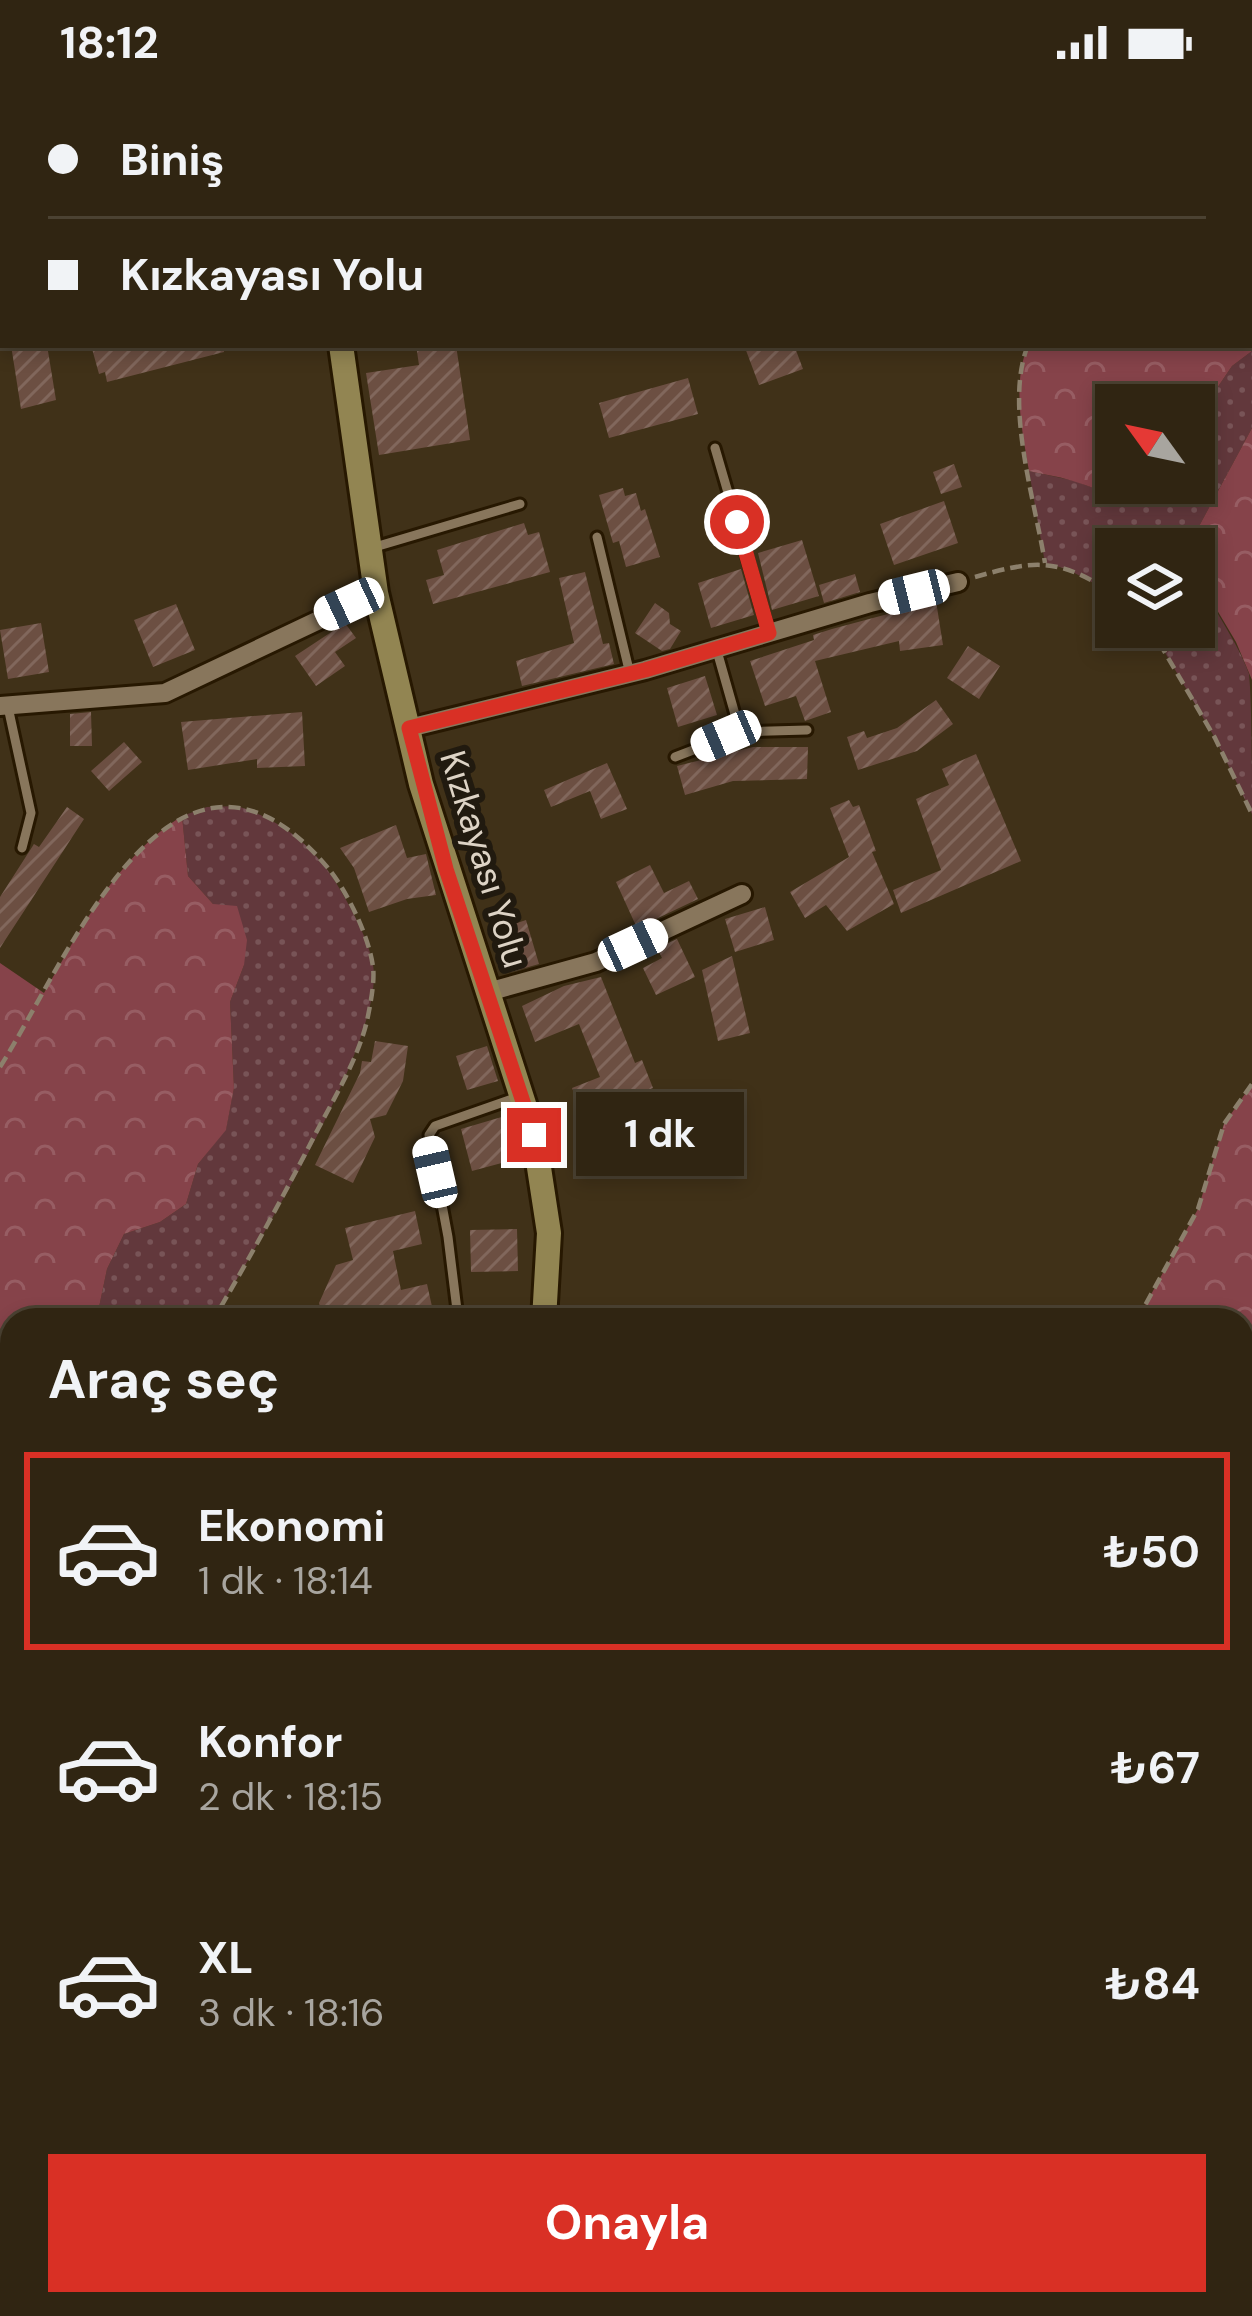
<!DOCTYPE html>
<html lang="tr">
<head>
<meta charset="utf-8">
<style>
  body { margin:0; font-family:"DM Sans",sans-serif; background:#382d1b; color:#f1f3f6; height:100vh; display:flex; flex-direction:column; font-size:45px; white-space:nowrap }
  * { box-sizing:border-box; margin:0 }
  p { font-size:39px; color:#a8a59f }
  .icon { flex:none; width:66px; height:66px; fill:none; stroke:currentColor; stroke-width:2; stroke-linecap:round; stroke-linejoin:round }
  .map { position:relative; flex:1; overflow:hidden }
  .side { position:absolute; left:0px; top:1224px; width:1254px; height:1008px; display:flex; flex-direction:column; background:#302512; border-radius:36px 36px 0 0; box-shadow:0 6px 18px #0003,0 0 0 3px #4b4232 }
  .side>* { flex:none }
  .top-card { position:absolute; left:0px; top:0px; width:1254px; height:264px; box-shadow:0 6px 18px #0003,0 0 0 3px #4b4232; display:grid; align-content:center; height:264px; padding:0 48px; background:#302512 }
  .needle { width:78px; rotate:303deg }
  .buttons { position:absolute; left:1095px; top:300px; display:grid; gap:24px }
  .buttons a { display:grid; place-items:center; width:120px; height:120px; border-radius:0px; background:#302512; box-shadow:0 6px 18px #0003,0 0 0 3px #4b4232; font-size:60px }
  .end { position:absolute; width:54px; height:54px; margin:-27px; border:15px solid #d93025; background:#fff; box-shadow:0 0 0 6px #fff }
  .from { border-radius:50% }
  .bubble { position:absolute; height:84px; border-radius:0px; background:#302512; box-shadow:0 6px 18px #0003,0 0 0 3px #4b4232; font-size:39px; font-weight:700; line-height:84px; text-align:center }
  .car { position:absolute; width:36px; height:72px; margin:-36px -18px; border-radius:15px; box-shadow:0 0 9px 3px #0007; background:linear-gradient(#fff 24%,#345 0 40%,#fff 0 76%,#345 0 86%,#fff 0) }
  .top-card b { display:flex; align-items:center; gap:42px; height:114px; font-size:45px }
  .top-card b+b { border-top:3px solid #4b4232 }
  .top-card i { width:30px; height:30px; background:#f1f3f6 }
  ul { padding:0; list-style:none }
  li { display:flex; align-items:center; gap:36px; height:198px; margin:0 24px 18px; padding:0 24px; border:6px solid transparent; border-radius:0px }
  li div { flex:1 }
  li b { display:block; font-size:45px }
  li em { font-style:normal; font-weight:700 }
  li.current { border-color:#d93025 }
  li>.icon { width:108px; height:108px; stroke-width:1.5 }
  h2 { padding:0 48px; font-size:54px; line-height:144px }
  .action { display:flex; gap:24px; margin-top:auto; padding:24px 48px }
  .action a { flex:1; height:138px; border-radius:0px; background:#d93025; color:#fff; font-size:48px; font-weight:700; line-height:138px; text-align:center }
  .status { display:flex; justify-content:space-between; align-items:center; height:84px; padding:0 60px; background:#302512; direction:ltr }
  .status svg { height:33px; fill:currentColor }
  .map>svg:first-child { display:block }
</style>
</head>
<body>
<div class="status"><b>18:12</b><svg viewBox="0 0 49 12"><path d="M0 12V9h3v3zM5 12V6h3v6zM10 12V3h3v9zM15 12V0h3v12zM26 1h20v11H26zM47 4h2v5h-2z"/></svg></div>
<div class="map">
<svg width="1252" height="2232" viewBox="0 0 1252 2232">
  <defs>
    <pattern id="grass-dots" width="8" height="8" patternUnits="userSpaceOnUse" patternTransform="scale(3)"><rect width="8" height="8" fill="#62383c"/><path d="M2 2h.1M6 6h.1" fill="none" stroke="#785457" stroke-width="1.8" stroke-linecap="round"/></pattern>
    <pattern id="forest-crowns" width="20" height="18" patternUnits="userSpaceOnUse" patternTransform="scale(3)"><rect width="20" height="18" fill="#86434a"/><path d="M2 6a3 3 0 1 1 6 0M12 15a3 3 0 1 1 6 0" fill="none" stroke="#975d63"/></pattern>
    <pattern id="building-hatch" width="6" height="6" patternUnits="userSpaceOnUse" patternTransform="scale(3)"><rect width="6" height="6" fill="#6c4f42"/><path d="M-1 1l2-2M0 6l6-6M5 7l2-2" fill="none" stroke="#81675c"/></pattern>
  </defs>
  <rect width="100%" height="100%" fill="#403118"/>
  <!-- grass -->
  <path fill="url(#grass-dots)" d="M1252,267v77l-55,102 -4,19h-77v46l-49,-26 -22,-6 -16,-92 46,10 42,16 37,-14h40v-61l38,-56z
    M1194,472c7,42 41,77 55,118 3,29 3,106 3,140l-37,-76 -65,-111h44z
    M237,722c50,16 83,45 108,92 11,20 24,44 28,67 13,74 -120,285 -160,355h-130l15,-8 9,-43 17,-35 36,-12 26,-18 12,-40 28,-35 8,-41 -4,-86 14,-37 -31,-61 -25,-28 -6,-60 25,-9z"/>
  <!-- forest -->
  <path fill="url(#forest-crowns)" d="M1124,0h128v267l-20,15 -38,56v-17h-78v78h38c-25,24 -47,9 -75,0 -16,-6 -33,-8 -50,-12 -7,-41 -17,-86 -1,-126h223v-258h-128z
    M1252,344v252l-16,-38 -38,-64 -5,-30 4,-18z
    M182,732l6,60 25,28 24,2 10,34 -3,25 -14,37 4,86 -8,42 -28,34 -12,40 -26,18 -36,12 -17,35 -9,43 -15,8h-71v438l-12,-6v-789l44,30c37,-65 73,-136 138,-177z
    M1252,1000v589l-10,-14v-339h-105l61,-111 26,-85z
    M1242,1680l10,1v172l-10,1z
    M908,2220h189l-2,12h-200z"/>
  <!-- building -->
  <path fill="url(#building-hatch)" d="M11,261h36l9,55 -35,9z
    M91,261h133v7l-117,30 -2,-10 -6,2z
    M416,261h40l14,95 -91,15 -13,-82 53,-8z
    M744,261h50l9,24 -44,16z
    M688,294l10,36 -89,24 -10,-35z
    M954,380l8,23 -21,7 -8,-22z
    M623,404l2,8 11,-3 5,18 4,-2 15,48 -34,10 -7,-26 -6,2 -14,-48z
    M944,417l14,42 -64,22 -14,-41z
    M524,439l4,12 11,-3 11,40 -117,32 -7,-24 18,-5 -7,-25z
    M802,456l17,56 -47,14 -14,-57z
    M741,485l13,46 -43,13 -13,-45z
    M585,488l18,72 6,-1 5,21 -92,22 -6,-25 58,-18 -15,-65z
    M855,490l5,18 -36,11 -5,-18z
    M936,517l7,44 -43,6 -1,-10 -84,20 16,51 -26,9 -9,-25 -31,10 -15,-45 64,-21 -1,-5 19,-6z
    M655,519l14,10 1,11 11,7 -11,18 -8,2 -27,-18z
    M176,520l19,46 -42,17 -19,-47z
    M41,539l8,49 -41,7 -8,-49z
    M345,539l11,15 -21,14 10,14 -29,20 -21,-30z
    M968,562l32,20 -21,33 -32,-21z
    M705,592l12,39 -39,12 -11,-39z
    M936,616l17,24 -36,27 -59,19 -11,-33 17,-6 3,7 30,-10z
    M91,628l1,34h-22v-32z
    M302,628l3,54 -48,2v-9l-69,11 -7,-48z
    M124,658l18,20 -33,29 -18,-20z
    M753,663h55l-1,32 -74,2 -48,14 -8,-29z
    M976,670l45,107 -120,52 -8,-23 48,-20 -25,-71 33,-14 -7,-16z
    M607,679l20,46 -26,10 -11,-28 -39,16 -7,-17z
    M849,716l4,7 6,-2 17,46 -4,1 22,52 -47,27 -21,-26 -21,13 -15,-26 59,-35 -19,-49z
    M67,723l17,12 -84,129v-51l34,-53 5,3z
    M396,741l11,33 19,-4 10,41 -29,4 -38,13 -15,-44 -14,-20z
    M650,781l14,28 25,-12 9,18 -61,29 -21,-46z
    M765,823l9,33 -39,12 -10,-33z
    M526,836l13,44 -28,8 -12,-43z
    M677,855l18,38 -39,18 -13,-27 19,-10 -5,-10z
    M732,872l18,77 -32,8 -16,-71z
    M601,893l34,86 7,-3 11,28 -70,28 -11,-28 28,-11 -21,-53 -44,18 -13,-36 42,-20z
    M375,957l33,5 -5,35 -17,34 -16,4 5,18 -22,46 -38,-18 45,-92 2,-12 9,1z
    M487,962l11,35 -31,9 -11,-34z
    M728,1031l9,33 -94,28 -10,-33z
    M505,1032l12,43 -45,12 -11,-42z
    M415,1127l7,33 -29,7 8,39 26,-6 8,36h-112l-4,-17 17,-38 17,-5 -8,-32z
    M517,1145l1,42 -47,1 -1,-42z"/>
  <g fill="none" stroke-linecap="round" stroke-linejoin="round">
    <defs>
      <path id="lane" d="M72,0v3
        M148,0v3
        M715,364l54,185
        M597,453l33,137
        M375,463l145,-43
        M717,567l23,81
        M8,623l23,106 -9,35
        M675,673l65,-25 67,-2
        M457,1226l-9,-73 -19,-102 6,-9 83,-29"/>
      <path id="street" d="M0,622l165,-13 211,-100
        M409,644l236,-58 225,-67 88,-21
        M488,908l108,-30 146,-68"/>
      <path id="secondary" d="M306,0l1,3
        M341,261l35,248 45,191 113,351 15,98 -5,87
        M693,2220l2,12
        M1222,2232l18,-12"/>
    </defs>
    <!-- lane casing -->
    <use href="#lane" stroke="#271801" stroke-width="15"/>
    <!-- street casing -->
    <use href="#street" stroke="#271801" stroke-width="24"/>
    <!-- secondary casing -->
    <use href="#secondary" stroke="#271801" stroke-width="30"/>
    <!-- path -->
    <path stroke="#8c806c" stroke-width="4.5" stroke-dasharray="12 6" stroke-linecap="butt" d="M1123,3l1,-3
      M1028,261c-24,59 7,156 17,218
      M975,493c63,-18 84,-19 141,18
      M1150,543l65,111 37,76
      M0,983c69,-109 175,-381 328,-199 19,23 41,68 45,99 2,15 -3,39 -6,54 -9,37 -31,74 -49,108 -33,64 -68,129 -105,191
      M1137,1236l61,-111 26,-85 28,-40
      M1242,1575l10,14
      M0,1668l12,6
      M1242,1680l10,1
      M1242,1854l10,-1
      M1095,2232l2,-12"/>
    <!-- lane -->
    <use href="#lane" stroke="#88765c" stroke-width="9"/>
    <!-- street -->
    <use href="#street" stroke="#88765c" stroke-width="18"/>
    <!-- secondary -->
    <use href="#secondary" stroke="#928552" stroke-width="24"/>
  </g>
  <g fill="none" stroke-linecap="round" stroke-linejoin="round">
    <!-- route -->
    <path stroke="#d93025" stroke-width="15" d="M534,1051l-88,-266 -37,-141 236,-58 124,-37 -32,-111"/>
  </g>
  <g text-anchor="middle" stroke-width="12" stroke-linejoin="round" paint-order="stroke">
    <!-- street labels -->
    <g font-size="36" fill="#ddd3c5" stroke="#211a0f">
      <text transform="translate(485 775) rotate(73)" y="13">Kızkayası Yolu</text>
    </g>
  </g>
</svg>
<div class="buttons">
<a><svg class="needle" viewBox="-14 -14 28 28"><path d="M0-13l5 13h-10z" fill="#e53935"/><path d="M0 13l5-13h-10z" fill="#a8a59f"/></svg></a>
<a><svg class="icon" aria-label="layers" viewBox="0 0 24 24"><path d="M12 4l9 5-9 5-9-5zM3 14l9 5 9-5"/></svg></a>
</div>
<i class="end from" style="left:737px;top:438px"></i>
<i class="end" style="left:534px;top:1051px"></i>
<div class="bubble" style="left:576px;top:1008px;width:168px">1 dk</div>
<i class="car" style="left:914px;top:508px;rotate:256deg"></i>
<i class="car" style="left:349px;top:520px;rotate:245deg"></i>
<i class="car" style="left:726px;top:652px;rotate:247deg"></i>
<i class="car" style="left:633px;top:861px;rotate:65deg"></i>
<i class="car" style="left:435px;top:1088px;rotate:347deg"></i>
<div class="top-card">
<b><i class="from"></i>Biniş</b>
<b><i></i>Kızkayası Yolu</b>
</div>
<section class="side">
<h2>Araç seç</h2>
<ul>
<li class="current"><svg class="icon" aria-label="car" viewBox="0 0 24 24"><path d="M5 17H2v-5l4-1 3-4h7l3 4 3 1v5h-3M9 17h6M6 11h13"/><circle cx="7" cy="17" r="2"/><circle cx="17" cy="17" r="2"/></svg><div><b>Ekonomi</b><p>1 dk · 18:14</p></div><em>₺50</em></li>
<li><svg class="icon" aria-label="car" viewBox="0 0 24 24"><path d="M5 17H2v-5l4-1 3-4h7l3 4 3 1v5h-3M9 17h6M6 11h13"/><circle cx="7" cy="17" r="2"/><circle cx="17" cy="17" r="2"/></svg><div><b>Konfor</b><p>2 dk · 18:15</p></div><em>₺67</em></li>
<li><svg class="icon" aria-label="car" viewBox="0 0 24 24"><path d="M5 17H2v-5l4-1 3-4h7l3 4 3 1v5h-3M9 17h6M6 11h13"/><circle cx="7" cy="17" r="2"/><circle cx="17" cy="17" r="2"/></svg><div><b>XL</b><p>3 dk · 18:16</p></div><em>₺84</em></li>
</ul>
<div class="action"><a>Onayla</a></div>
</section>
</div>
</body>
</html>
